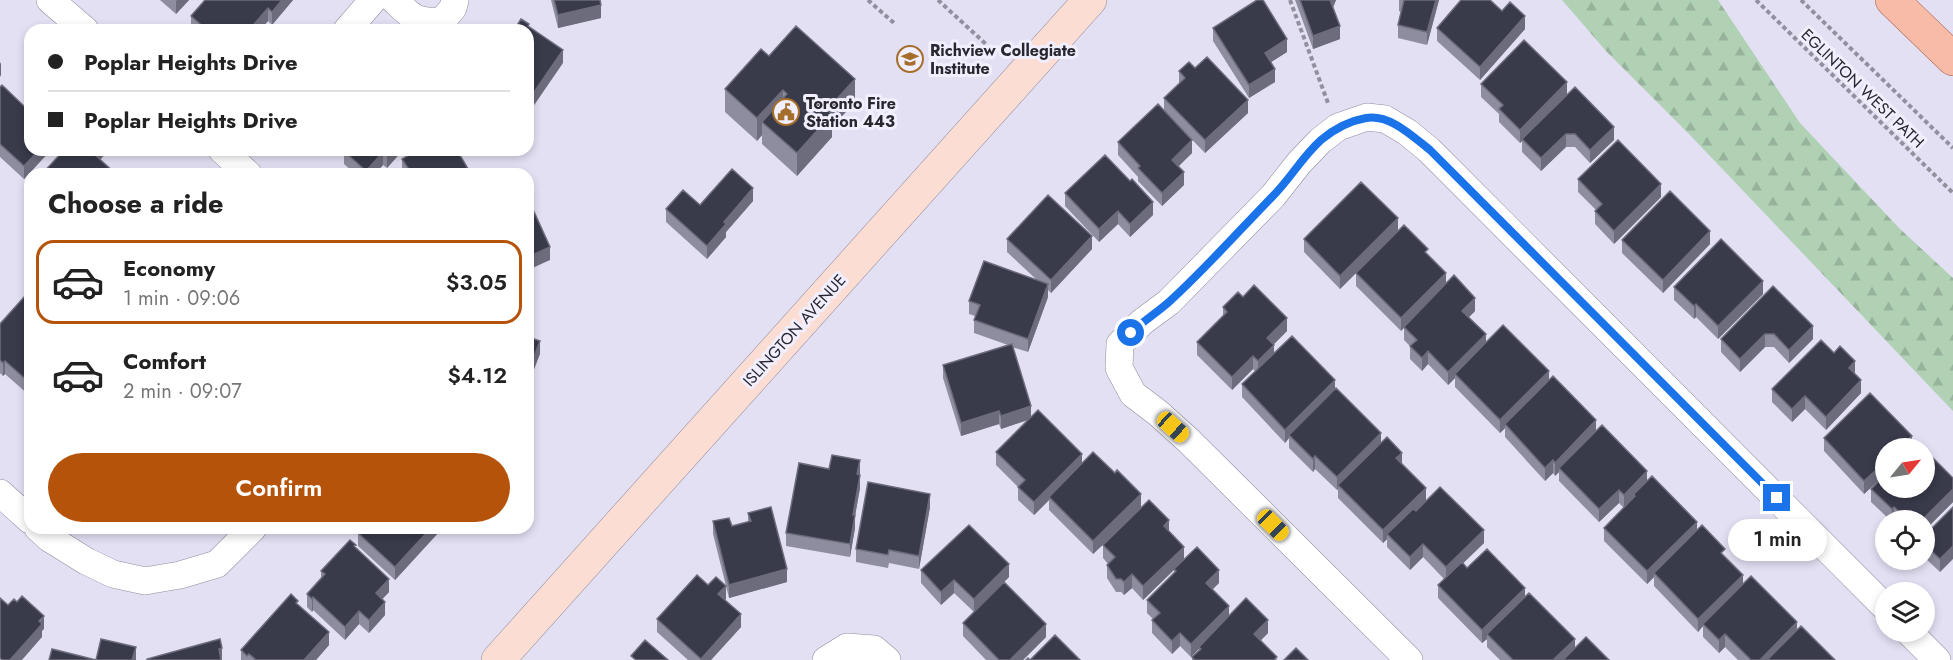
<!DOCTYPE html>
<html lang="en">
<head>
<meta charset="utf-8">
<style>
  body { margin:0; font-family:Jost,sans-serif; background:#f2f2f2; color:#222; height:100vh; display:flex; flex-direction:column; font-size:22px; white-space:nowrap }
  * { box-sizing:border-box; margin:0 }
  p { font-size:20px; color:#767676 }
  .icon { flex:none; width:33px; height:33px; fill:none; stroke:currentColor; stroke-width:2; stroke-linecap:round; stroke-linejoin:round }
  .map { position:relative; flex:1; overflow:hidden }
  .side { position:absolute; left:24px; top:168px; width:510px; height:366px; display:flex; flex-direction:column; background:#fff; border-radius:18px; box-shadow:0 3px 9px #0003 }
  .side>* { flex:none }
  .banner { position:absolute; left:24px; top:24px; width:510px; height:132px; border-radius:18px; box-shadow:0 3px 9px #0003; display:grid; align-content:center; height:132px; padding:0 24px; background:#fff }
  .needle { width:39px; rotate:60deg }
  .fabs { position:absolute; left:1875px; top:438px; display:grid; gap:12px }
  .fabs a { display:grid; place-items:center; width:60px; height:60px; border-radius:50%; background:#fff; box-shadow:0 3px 9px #0003; font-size:30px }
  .end { position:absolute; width:27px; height:27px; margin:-14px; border:8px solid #1a73e8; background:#fff; box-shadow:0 0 0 3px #fff }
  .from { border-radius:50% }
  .bubble { position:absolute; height:42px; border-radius:21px; background:#fff; box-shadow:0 3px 9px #0003; font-size:20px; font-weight:600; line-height:42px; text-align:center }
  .car { position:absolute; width:18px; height:36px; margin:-18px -9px; border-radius:8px; box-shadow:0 0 4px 2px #0007; background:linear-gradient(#f5c518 24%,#345 0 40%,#f5c518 0 76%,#345 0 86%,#f5c518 0) }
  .banner b { display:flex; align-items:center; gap:21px; height:57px; font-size:22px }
  .banner b+b { border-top:2px solid #e0e0e0 }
  .banner i { width:15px; height:15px; background:#222 }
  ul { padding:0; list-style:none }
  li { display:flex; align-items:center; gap:18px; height:84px; margin:0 12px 9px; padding:0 12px; border:3px solid transparent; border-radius:18px }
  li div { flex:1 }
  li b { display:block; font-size:22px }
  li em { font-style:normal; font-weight:600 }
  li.on { border-color:#b45309 }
  li>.icon { width:54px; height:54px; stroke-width:1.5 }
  h2 { padding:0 24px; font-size:27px; line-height:72px }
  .primary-button { display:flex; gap:12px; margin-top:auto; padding:12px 24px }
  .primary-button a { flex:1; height:69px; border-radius:36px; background:#b45309; color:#fff; font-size:24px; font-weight:600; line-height:69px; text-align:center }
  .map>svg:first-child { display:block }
</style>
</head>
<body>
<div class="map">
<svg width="1953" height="660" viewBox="0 0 1953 660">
  <defs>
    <pattern id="forest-firs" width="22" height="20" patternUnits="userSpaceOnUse" patternTransform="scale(1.5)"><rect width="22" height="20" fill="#b0d1b4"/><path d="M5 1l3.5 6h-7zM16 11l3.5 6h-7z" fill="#97b39b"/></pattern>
  </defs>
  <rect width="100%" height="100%" fill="#e4e0f4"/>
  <!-- forest -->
  <path fill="url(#forest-firs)" d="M1562,0h156l82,123 99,105 54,50v133l-264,-277 -83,-83z"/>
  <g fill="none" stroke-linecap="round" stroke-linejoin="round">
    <defs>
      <path id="street" d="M50,0l35,30
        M394,0c18,17 22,23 48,21l11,-13 2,-8
        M347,30l26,-30
        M222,150l26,24
        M0,493l30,27
        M38,528l11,10 37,23 27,13 32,7 35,-6 37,-11 36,-36
        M1909,632l28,28
        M826,660l21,-13 27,2 13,11
        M1409,660l-221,-220 -30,-27 -25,-19 -14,-26 1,-24 22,-22 27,-20 104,-106 26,-33 21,-22 18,-14 29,-10 18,2 22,13 22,18 457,458"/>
      <path id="secondary" d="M498,660l592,-660"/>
      <path id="primary" d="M1892,0l61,59"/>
    </defs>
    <!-- street casing -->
    <use href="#street" stroke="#908b9e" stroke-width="28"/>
    <!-- secondary casing -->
    <use href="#secondary" stroke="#908b9e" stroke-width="34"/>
    <!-- primary casing -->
    <use href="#primary" stroke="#ac6a57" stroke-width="34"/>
    <!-- path -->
    <path stroke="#928f9e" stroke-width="4" stroke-dasharray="4.5 3" stroke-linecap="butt" d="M868,0l26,23
      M938,0l50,46
      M1290,0l38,103
      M1756,0l197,193
      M1801,0l152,148"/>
    <!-- street -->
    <use href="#street" stroke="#fff" stroke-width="27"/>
    <!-- secondary -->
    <use href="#secondary" stroke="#fbddd3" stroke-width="33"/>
    <!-- primary -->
    <use href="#primary" stroke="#f7bba7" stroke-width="33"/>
  </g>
  <!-- wall -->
  <path fill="#8e8d9f" d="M160,0h29l-13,14z
    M293,0l-21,25 -4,-4 -8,9h-68l-1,-1v-13z
    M551,0h49l1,18 -43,10z
    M1295,0h41l-3,8 7,31 -27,10z
    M1399,0h40l-12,45 -29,-7v-13l3,-13 -2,-1z
    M1502,11l23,18 -45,51 -43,-39v-13z
    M1213,28l74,24 -16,10 4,20 -26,16 -36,-57z
    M769,56l86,46 -23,25v10l-35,39 -35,-32v-9l-5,6 -32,-29v-23z
    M1195,68l53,45 -43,40 -41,-42v-13l15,-14v-13z
    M1481,84l86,10 47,46 -24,23 -15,-16h-9l-25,24 -19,-19v-11l-2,2 -21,-21v-8l-18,-17z
    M0,87l27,22 3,41h21l-27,29 -24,-22z
    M1118,142l74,11 -14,13 6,19 -22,21 -24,-25v-4l-20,-22z
    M339,150h64l-16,18 -4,-3 -8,9h-20l-11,-10v-9z
    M402,159l69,15h-67l-2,-2z
    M1578,179l83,18 -47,47 -19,-20v-13l1,-1 -18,-18z
    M1065,193l88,22 -23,22 -12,-13 -19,18 -34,-36z
    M753,201l-27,31v5l-19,22 -41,-37v-13l34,-4z
    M1398,231l30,24 18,28 29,28 -6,6 17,26 63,38 47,50 51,49 50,51 28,26 18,27 92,76h-97l-13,-13 -6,6 -16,-16v-11l-5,6 -44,-46v-9l-7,7 -43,-43v-13l20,-20 -5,-5 -20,19 -40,-41v-9l-4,4 -2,-3 -8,8 -40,-44v-9l-5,5 -45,-46v-9l-7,7 -20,-21 -6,7 -12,-12v-13l-6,-6v-13l-3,4 -45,-45v-13l-16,16 -36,-37v-13z
    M1007,239l85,10 -41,44 -3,-3v7l-20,55 -16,-5 19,70 51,47 59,43 28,25 15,27 35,24 -7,6 17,27 39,17 -7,7 16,20h-85v-3l7,-7v-2l-8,9 -11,-11 -8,8 -20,-21v-13l1,-1 -6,-6v-13l27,-26v-4l-31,30 -11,-12 -8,7 -3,-3h-5l-9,-14v-13l1,-1 -5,-6v-13l-10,9 -44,-44v-10l-15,15 -16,-15v-13l-22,-22v-13l31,-32 -26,9 -2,-5 -38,12 -18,-58v-13l65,-20 -34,-12v-13l1,-4 -6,-2v-13l69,-20 -31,-29z
    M1622,240l88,4 -47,49 -41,-40z
    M1773,286l40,53 -24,24 -15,-16h-9l-25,25 -19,-20v-13z
    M1674,287l89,7 -45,45 -22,-22 -2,2 -20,-19z
    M1243,297l44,34 -13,13v9l61,36 46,53 21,22 24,37 58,42 -21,20 4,5 58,29 50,51 34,12h-109l-13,-13v-8l-5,4 -44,-45v-13l6,-6 -21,-22 -13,13 -23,-23v-8l-4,4 -45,-45v-9l-1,1 -22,-21 -2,3 -24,-24v-10l-4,5 -43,-46v-13l13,-13 -2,-2 -21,21 -35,-35v-13l26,-26v-9z
    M30,300v96l-25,-22 -2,2 -3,-3v-49z
    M1855,374l6,19 -35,37 -21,-21 -13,13 -20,-20v-13z
    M1824,438l88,9 41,31v24l-29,29v-11h-34l-19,-18v-13l13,-14 -20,19 -40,-43z
    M860,460v28l-5,27v13l-5,29 -64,-11v-13l43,-64z
    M930,507l-11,62 -30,-6 -1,5 -32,-6v-13z
    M1953,507l-13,65 -16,-15v-21z
    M748,513l39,69 -58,16 -16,-64v-13l19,5 16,-4z
    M439,528v4l-44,48 -37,-34v-13z
    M356,548l33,44 -7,7 3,16 -16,18 -10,-9 -14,16 -32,-30 -1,2 -5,-5v-13l14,-15v-8z
    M921,570l88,7 -35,35 -20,-19 -13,12 -20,-22z
    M708,585l18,14 -1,1 16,27 -30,33h-23l-31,-28v-13z
    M298,605l31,40 -13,15h-75v-10z
    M963,623l83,14 -23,23h-37l-23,-24z"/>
  <!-- shaded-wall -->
  <path fill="#6c6c7d" d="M177,0h12l-13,14v-13z
    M282,0h11l-21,25v-13z
    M1330,0h6l-6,14z
    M1436,0h3l-12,45v-13z
    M601,5v13l-43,10v-13z
    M268,8v13l-8,9h-11z
    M1525,16v13l-45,51v-13z
    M1340,26v13l-27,10v-13z
    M1287,39v13l-22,14v-13z
    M563,50v13l-35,51v-13z
    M1,62v13l-1,2v-13z
    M1275,69v13l-26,16v-13z
    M855,79v23l-23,25v10l-35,39v-23l30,-43z
    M1567,82v13l-45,44v2l-2,2v-13z
    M783,90v23l-21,9v13l-5,6v-23z
    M1248,100v13l-43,40v-13z
    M1614,127v13l-24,23v-13z
    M1566,134v13l-25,24v-13z
    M1192,140v13l-20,20v-13z
    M39,150h12l-27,29v-13z
    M98,150h9v2l-13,15v-13z
    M391,150h12l-16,18v-13z
    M383,152v13l-8,9h-9v-3z
    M1184,172v13l-22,21v-13z
    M1661,184v13l-47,47v-13z
    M753,188v13l-27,31v5l-19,22v-13l17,-24z
    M1153,202v13l-23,22v-13z
    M1118,211v13l-19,18v-13z
    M1398,218v13l-58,58v-13z
    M1710,231v13l-47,49v-13z
    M1092,236v13l-41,44v-13z
    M550,247v13l-22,10v-13z
    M1446,273v13l-45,45v-13z
    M1763,281v13l-45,45v-13z
    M1048,284v13l-20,55v-13z
    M1475,298v13l-13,13v-13z
    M1696,304v13l-2,2v-13z
    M1287,318v13l-20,20v-13z
    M1813,326v13l-24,24v-13z
    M1486,334v13l-31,27v4l-7,7v-13z
    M1765,334v13l-25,25v-13z
    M540,341v13l-12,31v-13z
    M1274,345v13l-16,16v-13z
    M1428,351v13l-6,7v-13z
    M1253,356v13l-21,21v-13z
    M5,361v13l-2,2v-13z
    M1855,361v13l-6,-6z
    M1549,371v13l-44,40v4l-5,5v-13z
    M1335,380v13l-46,42v3l-4,5v-13z
    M1861,380v13l-35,37v-13z
    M1805,396v13l-13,13v-13z
    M1031,406v13l-30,10v-13z
    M999,411v13l-38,12v-13z
    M1596,420v13l-37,35v4l-4,4v-13z
    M1381,433v13l-43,39v4l-1,1v-13z
    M1912,436v12h-13z
    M1402,453v13l-6,-8z
    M1082,454v13l-33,30v3l-15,15v-13z
    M1315,456v13l-2,3v-13z
    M860,460v28l-7,40v-13l4,-41z
    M1553,460v13l-8,8v-13z
    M1886,461v13l-22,20v-13z
    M1647,471v13l-13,10v3l-10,11v-13z
    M1426,488v13l-36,36 -3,-3v5l-4,4v-13z
    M1953,489v13l-29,29v-11h-2z
    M1619,490v13l-20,19v-13z
    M930,494v13l-11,62v-13z
    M1141,494v13l-48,47v-13z
    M1894,507v13h-2v-11z
    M855,515v13l-5,29v-13z
    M1169,520v13l-5,-7z
    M1697,522v13l-43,38v4l-7,7v-13z
    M431,528h8v4l-44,48v-13z
    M1484,530v13l-38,37v-13z
    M1423,544v13l-13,13v-13z
    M1953,546v13l-13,13v-13z
    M1184,547v13l-41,40v-14z
    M1009,564v13l-35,35v-13z
    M787,569v13l-58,16v-13z
    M1219,570v13l-13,13v-13z
    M1132,574v14l-8,7v-13z
    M1743,575v13l-40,36v2l-5,6v-13z
    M389,579v13l-13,14v-13z
    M954,580v13l-13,12v-13z
    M726,586v13l-8,8v-13z
    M1525,588v13l-38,33v5l-5,4v-13z
    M313,597v13l-1,2v-13z
    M385,602v13l-16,18v-13z
    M1229,606v13l-38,38v-13z
    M359,611v13l-14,16v-13z
    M741,614v13l-30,33h-10v-1z
    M44,616v13l-2,2v6l-20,23h-12z
    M1268,620v13l-14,14v-13z
    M1797,622v13l-24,25h-13z
    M1046,624v13l-23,23h-13z
    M329,632v13l-13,15h-12z
    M1180,633v13l-8,8v-13z
    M1725,634v13l-6,6v-13z
    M1575,639v13l-9,8h-13z
    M136,647v13h-4z
    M222,648v12h-3v-11z"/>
  <!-- building -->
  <path fill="#393a4a" stroke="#6c6c7d" stroke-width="1.5" d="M205,0h77l-10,12 -4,-4 -19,22h-42l-16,-14z
    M554,0h46l1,5 -43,10z
    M1257,0h6l24,39 -22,14 10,16 -26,16 -36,-57z
    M1300,0h30l10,26 -27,10z
    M1404,0h32l-9,32 -29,-7z
    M1461,0h29l12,11 8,-9 15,14 -45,51 -43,-39z
    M521,19l8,5 -1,2 35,24 -35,51v-71h-14z
    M796,26l59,53 -28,31 5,4 -35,39 -35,-31 25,-28 -4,-4 -26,28 -32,-29 36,-40 8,7z
    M1524,40l43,42 -47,48 -21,-21 4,-4 -22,-21z
    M1207,57l41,43 -43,40 -41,-42 21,-20 -6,-7 10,-9 6,6z
    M2,85l25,24 3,-3v44h9l-15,16 -24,-22v-57z
    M1575,87l39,40 -24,23 -15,-16h-9l-25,24 -19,-19z
    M1158,104l34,36 -20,20 12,12 -22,21 -24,-25 2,-2 -22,-24z
    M1618,140l43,44 -47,47 -19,-20 7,-7 -24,-25z
    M64,150h34l-4,4 22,20h-74z
    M345,150h46l-4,5 -4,-3 -17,19 -22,-20z
    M417,150h40l14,24h-59l-10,-15z
    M1105,155l25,26 2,-2 21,23 -23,22 -12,-13 -19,18 -34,-36z
    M732,169l21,19 -29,34 2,2 -19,22 -41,-37 17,-19 17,15z
    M1361,182l37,36 -58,58 -36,-37z
    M1670,191l40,40 -47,49 -41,-40z
    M1048,195l44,41 -41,44 -44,-41z
    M528,203h2l20,44 -22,10z
    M1404,225l24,24 -3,3 21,21 -45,45 -45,-45z
    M1721,239l42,42 -45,45 -22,-22 -2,2 -20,-19z
    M984,261l64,23 -20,55 -54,-19 6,-15 -11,-4z
    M1454,275l21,23 -13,13 24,23 -38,38 -20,-21 -6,7 -12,-12 7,-6 -13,-13z
    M1254,285l33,33 -20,20 7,7 -16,16 -5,-5 -21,21 -35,-35 30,-30 -4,-5 15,-15 5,5z
    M1773,286l40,40 -24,24 -15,-16h-9l-25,25 -19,-20z
    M25,296l5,4v83l-25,-22 -2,2 -3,-3v-36z
    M1503,325l46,46 -49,49 -45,-46z
    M1292,336l43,44 -50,50 -43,-46z
    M528,337l12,4 -12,31z
    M1821,340l13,13 6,-7 15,15 -6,7 12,12 -35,37 -21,-21 -13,13 -20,-20z
    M1012,344l19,62 -30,10 -2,-5 -38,12 -18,-58z
    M1553,376l43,44 -41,43 -2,-3 -8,8 -40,-44z
    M1336,388l45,45 -44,44 -22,-21 -2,3 -24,-24z
    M1870,393l42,43 -13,12h-13v13l-22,20 -40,-43z
    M1038,410l44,44 -48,48 -16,-15 7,-7 -29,-28z
    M1602,425l45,46 -23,24 -5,-5 -20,19 -40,-41z
    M1387,437l15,16 -6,5 30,30 -43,42 -45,-45z
    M1917,442l7,6h-13z
    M1924,449l29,29v11l-31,31h-14l-14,-13 -2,2 -21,-20 15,-15v14h38z
    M1093,452l22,21 2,-3 24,24 -48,47 -44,-44z
    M832,455l28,5 -3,14 3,1 -7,40h2l-5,29 -64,-11 13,-70 30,6z
    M1652,476l45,46 -50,49 -43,-43 31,-32 -1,-2z
    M868,482l62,12 -11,62 -30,-6 -1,5 -32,-6z
    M1440,487l44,43 -38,37 -23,-23 -13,13 -23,-23 26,-25 3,2z
    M1149,500l20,20 -5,6 20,21 -41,39 -11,-12 -8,8 -3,-3h-5l-9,-14 8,-8 -12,-12z
    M771,507l16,62 -58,16 -16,-64 16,-3 3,8 19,-5 -3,-8z
    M1953,507v39l-13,13 -16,-15v-8z
    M969,525l40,39 -35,35 -20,-19 -13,12 -20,-22z
    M1702,525l23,24 -4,4 22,22 -45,44 -44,-46z
    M362,528h69l-36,39 -37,-34z
    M350,540l6,5 -2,1 35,33 -13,14 9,9 -16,18 -10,-9 -14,16 -32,-30 -1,2 -5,-5 18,-20 -4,-3z
    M1197,547l22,23 -13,13 23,23 -38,38 -11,-11 -8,8 -20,-21 8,-7 -13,-13 29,-29 -2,-2z
    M1487,549l38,39 -43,42 -44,-45 24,-23 5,6z
    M697,575l11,10 8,-8 10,9 -8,8 23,20 -40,45 -44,-40z
    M1751,576l46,46 -37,38h-9l-26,-26 -6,6 -16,-16z
    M1004,582l42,42 -36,36h-11l-36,-37z
    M1529,593l46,46 -22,21h-40l-26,-26z
    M291,594l7,7 -2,2 33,29 -25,28h-48l-7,-6 -2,2 -6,-6z
    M22,596l22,20 -5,5 3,3 -32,36h-8l-2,-2v-60l8,7 6,-6 3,3z
    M1246,598l22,22 -14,14 23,23 -3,3h-79l-3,-3 9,-8 -2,-2z
    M1801,626l34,34h-68z
    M1055,635l25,25h-54l2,-2 2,2z
    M1586,637l23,23h-46z
    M101,639l35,8 -4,13h-83l3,-11 44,11z
    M220,639l2,9 -3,1 2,11h-74v-1z
    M645,640l23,20h-32l-5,-4z
    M1296,648l12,12h-24z"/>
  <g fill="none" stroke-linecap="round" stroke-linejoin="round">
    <!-- route -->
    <path stroke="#1a73e8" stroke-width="8" d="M1131,333c12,-12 27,-21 39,-32 35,-32 67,-68 100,-102 19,-18 31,-41 51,-59 13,-11 28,-19 45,-22 24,-4 46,18 64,32l347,348"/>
  </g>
  <!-- icons -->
  <defs>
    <symbol id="school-ring" viewBox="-11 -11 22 22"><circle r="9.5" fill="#f1eefe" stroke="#a56e2a" stroke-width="1.5"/><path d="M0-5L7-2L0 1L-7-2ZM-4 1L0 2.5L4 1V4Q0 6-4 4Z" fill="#a56e2a"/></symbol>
    <symbol id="civic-ring" viewBox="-11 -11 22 22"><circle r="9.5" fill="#f1eefe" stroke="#a56e2a" stroke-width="1.5"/><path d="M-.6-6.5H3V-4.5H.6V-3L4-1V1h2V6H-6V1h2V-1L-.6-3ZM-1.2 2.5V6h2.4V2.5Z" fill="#a56e2a"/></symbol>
  </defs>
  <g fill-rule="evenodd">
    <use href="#school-ring" x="895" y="44" width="30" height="30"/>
    <use href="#civic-ring" x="771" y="97" width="30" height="30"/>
  </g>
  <g text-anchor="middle" stroke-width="6" stroke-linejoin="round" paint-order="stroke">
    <!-- poi labels -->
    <g font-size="16" font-weight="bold" fill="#29272e" stroke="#f1eefe" text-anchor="start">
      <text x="930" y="56">Richview Collegiate<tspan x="930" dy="18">Institute</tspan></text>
      <text x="806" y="109">Toronto Fire<tspan x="806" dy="18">Station 443</tspan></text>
    </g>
    <!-- street labels -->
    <g font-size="16" fill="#29272e" stroke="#f1eefe">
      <text transform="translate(1863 88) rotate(44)" y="6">EGLINTON WEST PATH</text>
      <text transform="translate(794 330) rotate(-48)" y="6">ISLINGTON AVENUE</text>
    </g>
  </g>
</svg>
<div class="fabs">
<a><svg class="needle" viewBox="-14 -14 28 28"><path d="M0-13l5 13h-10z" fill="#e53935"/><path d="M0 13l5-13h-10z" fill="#767676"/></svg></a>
<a><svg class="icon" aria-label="locate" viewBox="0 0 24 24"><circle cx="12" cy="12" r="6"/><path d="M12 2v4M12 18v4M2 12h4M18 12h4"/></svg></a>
<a><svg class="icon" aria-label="layers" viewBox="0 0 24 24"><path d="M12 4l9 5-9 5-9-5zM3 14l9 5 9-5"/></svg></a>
</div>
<i class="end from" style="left:1131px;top:333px"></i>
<i class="end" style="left:1777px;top:498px"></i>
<div class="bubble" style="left:1728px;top:519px;width:99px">1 min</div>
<i class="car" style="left:1173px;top:427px;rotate:132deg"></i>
<i class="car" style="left:1273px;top:525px;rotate:135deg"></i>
<div class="banner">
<b><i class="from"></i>Poplar Heights Drive</b>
<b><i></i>Poplar Heights Drive</b>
</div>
<section class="side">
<h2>Choose a ride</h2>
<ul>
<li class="on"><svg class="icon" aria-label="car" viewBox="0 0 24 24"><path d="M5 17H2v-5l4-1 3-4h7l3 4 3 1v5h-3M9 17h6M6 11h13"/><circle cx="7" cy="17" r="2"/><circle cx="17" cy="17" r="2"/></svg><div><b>Economy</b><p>1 min · 09:06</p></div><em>$3.05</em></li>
<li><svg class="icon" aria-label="car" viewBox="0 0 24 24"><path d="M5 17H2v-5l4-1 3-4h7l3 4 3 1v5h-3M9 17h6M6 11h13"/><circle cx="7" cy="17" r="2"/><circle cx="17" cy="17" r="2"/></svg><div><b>Comfort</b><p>2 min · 09:07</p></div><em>$4.12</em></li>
</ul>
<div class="primary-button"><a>Confirm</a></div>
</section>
</div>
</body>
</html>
